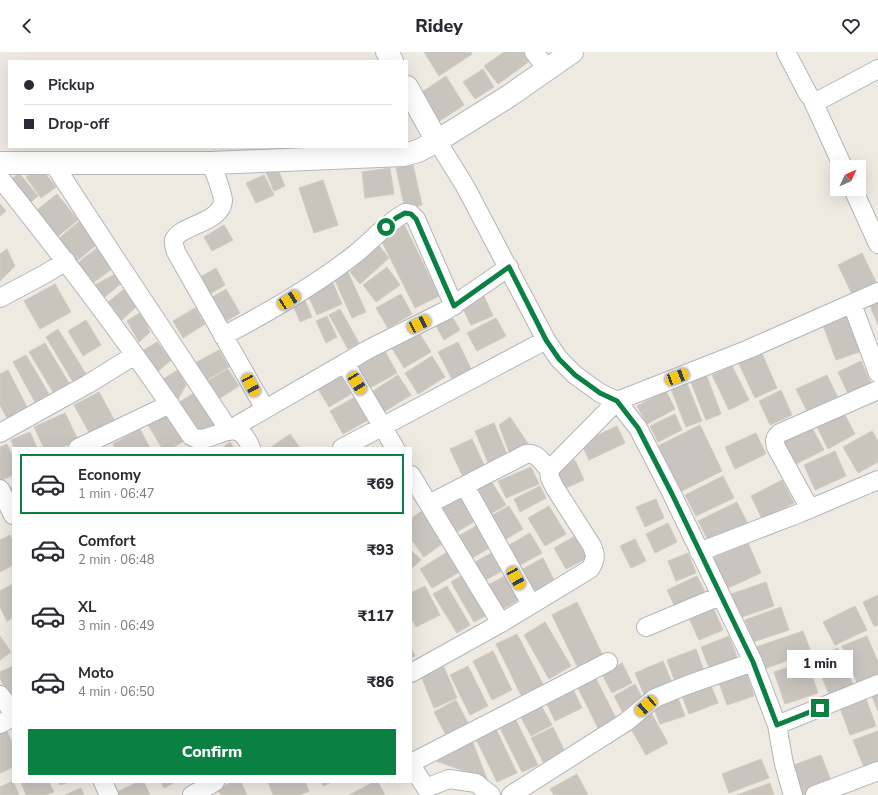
<!DOCTYPE html>
<html lang="en">
<head>
<meta charset="utf-8">
<style>
  body { margin:0; font-family:"Nunito Sans",sans-serif; background:#f2f2f3; color:#2b2b33; height:100vh; display:flex; flex-direction:column; font-size:15px; white-space:nowrap }
  * { box-sizing:border-box; margin:0 }
  p { font-size:13px; color:#7c7c81 }
  .icon { flex:none; width:22px; height:22px; fill:none; stroke:currentColor; stroke-width:2; stroke-linecap:round; stroke-linejoin:round }
  .map { position:relative; flex:1; overflow:hidden }
  .panel { position:absolute; left:12px; top:395px; width:400px; height:336px; display:flex; flex-direction:column; background:#fff; border-radius:0px; box-shadow:0 4px 16px #0002 }
  .panel>* { flex:none }
  .guide { position:absolute; left:8px; top:8px; width:400px; height:88px; border-radius:0px; box-shadow:0 4px 16px #0002; display:grid; align-content:center; height:88px; padding:0 16px; background:#fff }
  .needle { width:26px; rotate:46deg }
  .buttons { position:absolute; left:830px; top:108px; display:grid; gap:8px }
  .buttons a { display:grid; place-items:center; width:36px; height:36px; border-radius:0px; background:#fff; box-shadow:0 4px 16px #0002; font-size:20px }
  .end { position:absolute; width:18px; height:18px; margin:-9px; border:5px solid #0b8043; background:#fff; box-shadow:0 0 0 2px #fff }
  .from { border-radius:50% }
  .bubble { position:absolute; height:28px; border-radius:0px; background:#fff; box-shadow:0 4px 16px #0002; font-size:13px; font-weight:800; line-height:28px; text-align:center }
  .car { position:absolute; width:12px; height:24px; margin:-12px -6px; border-radius:5px; box-shadow:0 0 3px 1px #0007; background:linear-gradient(#f5c518 24%,#345 0 40%,#f5c518 0 76%,#345 0 86%,#f5c518 0) }
  .guide b { display:flex; align-items:center; gap:14px; height:38px; font-size:15px }
  .guide b+b { border-top:1px solid #e1e1e2 }
  .guide i { width:10px; height:10px; background:#2b2b33 }
  ul { padding:7px 0 0; list-style:none }
  li { display:flex; align-items:center; gap:12px; height:60px; margin:0 8px 6px; padding:0 8px; border:2px solid transparent; border-radius:0px }
  li div { flex:1 }
  li b { display:block; font-size:15px }
  li em { font-style:normal; font-weight:800 }
  li.current { border-color:#0b8043 }
  li>.icon { width:36px; height:36px; stroke-width:1.5 }
  .action { display:flex; gap:8px; margin-top:auto; padding:8px 16px }
  .action a { flex:1; height:46px; border-radius:0px; background:#0b8043; color:#fff; font-size:16px; font-weight:800; line-height:46px; text-align:center }
  header { display:flex; justify-content:space-between; align-items:center; height:52px; padding:0 16px; background:#fff; font-size:18px; font-weight:800 }
  .map>svg:first-child { display:block }
</style>
</head>
<body>
<header><svg class="icon" aria-label="back" viewBox="0 0 24 24"><path d="M15 5l-7 7 7 7"/></svg>Ridey<svg class="icon" aria-label="heart" viewBox="0 0 24 24"><path d="M12 20l-8-8c-3-5 5-10 8-4 3-6 11-1 8 4z"/></svg></header>
<div class="map">
<svg width="878" height="743" viewBox="0 0 878 743">
  <rect width="100%" height="100%" fill="#eee9e1"/>
  <!-- building -->
  <path fill="#c9c4be" stroke="#d3cabf" d="M424,0h47l1,2 -33,22z
    M504,0h20l6,9 -32,23 -14,-18z
    M483,17l11,18 -19,12 -12,-17z
    M446,24l18,29 -29,19 -19,-28z
    M276,113l9,21 -11,5 -9,-21z
    M413,113l9,40 -17,4 -9,-41z
    M40,115l16,20 -15,11 -15,-21z
    M390,116l4,26 -29,4 -3,-26z
    M19,121l19,23 -12,10 -19,-23z
    M264,123l10,20 -18,8 -10,-20z
    M323,128l15,45 -24,8 -15,-45z
    M57,142l21,26 -25,20 -21,-26z
    M0,152l6,7 -6,5z
    M82,167l19,22 -25,21 -19,-22z
    M403,170l36,74 -24,12 -37,-74z
    M224,173l9,15 -21,11 -8,-14z
    M379,194l10,12 -29,26 -10,-12z
    M97,196l15,21 -22,16 -15,-20z
    M7,197l8,17 -15,15v-27z
    M862,201l14,29 -24,12 -14,-29z
    M387,215l13,18 -24,17 -13,-17z
    M216,216l9,17 -20,12 -10,-17z
    M347,218l19,42 -14,6 -19,-42z
    M115,222l8,8 -22,18 -10,-13z
    M332,229l10,23 -25,11 -10,-22z
    M55,232l16,28 -31,17 -16,-28z
    M128,234l10,19 -16,15 -14,-18z
    M226,237l14,24 -20,12 -14,-24z
    M401,242l11,20 -24,14 -12,-20z
    M483,242l10,22 -22,9 -10,-20z
    M878,245v28l-10,-24z
    M304,246l8,19 -12,5 -8,-19z
    M195,256l10,16 -22,14 -10,-17z
    M340,257l19,34 -11,6 -19,-34z
    M141,260l9,20 -11,10 -12,-21z
    M451,263l9,15 -16,10 -9,-16z
    M848,263l14,36 -26,9 -13,-35z
    M327,264l10,21 -11,6 -10,-22z
    M496,266l10,18 -29,15 -10,-18z
    M86,268l15,25 -18,11 -15,-25z
    M58,277l28,45 -13,8 -27,-45z
    M417,277l14,23 -27,16 -14,-23z
    M157,290l14,18 -15,13 -14,-22z
    M458,290l13,27 -19,10 -14,-27z
    M45,291l24,40 -16,9 -24,-40z
    M219,298l10,17 -24,14 -10,-18z
    M385,299l12,22 -29,16 -12,-22z
    M761,299l16,37 -22,10 -17,-36z
    M26,303l23,39 -14,8 -22,-40z
    M432,304l13,21 -27,17 -13,-21z
    M861,309l12,27 -23,10 -12,-26z
    M732,314l17,34 -20,10 -17,-35z
    M228,317l11,17 -22,14 -11,-18z
    M8,318l19,37 -20,11 -7,-13v-31z
    M178,318l8,15 -8,14 -15,-20z
    M340,322l11,20 -22,13 -12,-20z
    M706,322l15,40 -15,6 -16,-40z
    M398,323l13,20 -29,18 -12,-20z
    M827,323l13,27 -30,15 -14,-28z
    M687,331l15,38 -16,6 -15,-38z
    M781,338l11,25 -22,10 -11,-24z
    M197,339l21,33 -19,12 -21,-33z
    M666,339l9,18 -28,15 -10,-18z
    M99,340l17,31 -25,13 -17,-31z
    M355,345l13,23 -25,14 -13,-23z
    M842,357l13,25 -27,15 -13,-26z
    M65,361l13,27 -17,8h-17l-10,-21z
    M168,362l16,27 -12,7h-10l-14,-23z
    M675,362l7,16 -24,12 -8,-16z
    M510,365l21,31 -19,12 -13,-35z
    M494,371l14,34 -19,8 -14,-34z
    M810,372l14,26 -32,16 -14,-27z
    M700,373l22,46 -42,21 -22,-46z
    M617,374l8,17 -36,17 -8,-17z
    M140,377l10,19h-35l-2,-4z
    M872,379l6,10v21l-20,11 -15,-26z
    M30,380l7,16h-23l-3,-8z
    M756,381l10,21 -31,15 -10,-22z
    M290,382l10,14h-30z
    M472,387l13,28 -22,10 -13,-28z
    M230,390l4,6h-12z
    M7,392l6,13v18l-13,6v-34z
    M835,399l11,25 -31,14 -11,-25z
    M575,408l9,20 -23,10 -9,-20z
    M531,415l8,17 -33,14 -8,-17z
    M488,424l18,29 -19,11 -18,-29z
    M723,424l11,22 -38,18 -11,-21z
    M782,428l12,23 -32,16 -11,-23z
    M13,434v16l-6,-13z
    M540,434l6,12 -26,14 -6,-13z
    M464,439l16,27 -28,17 -17,-26z
    M656,447l8,19 -19,9 -9,-20z
    M737,450l11,22 -38,20 -12,-23z
    M509,454l14,23 -20,12 -14,-24z
    M549,454l17,28 -21,12 -17,-28z
    M422,459l21,32 -19,14 -13,-18v-21z
    M483,470l13,22 -27,16 -14,-22z
    M668,471l9,19 -22,11 -9,-19z
    M530,481l12,20 -27,15 -11,-20z
    M10,483l3,6v24l-13,7v-32z
    M577,483l12,22 -23,12 -12,-21z
    M635,487l11,22 -15,7 -11,-22z
    M748,491l13,30 -35,16 -13,-31z
    M411,498l10,10 -10,9z
    M497,498l10,18 -21,12 -11,-18z
    M449,499l12,20 -29,17 -12,-19z
    M688,501l8,20 -20,8 -8,-20z
    M543,506l12,24 -23,12 -13,-23z
    M466,521l23,41 -15,8 -23,-40z
    M507,523l13,24 -19,11 -13,-25z
    M697,524l9,18 -30,15 -9,-19z
    M766,530l8,24 -35,12 -8,-24z
    M13,532v34l-6,3 -7,-14v-16z
    M425,534l15,29 -24,12 -5,-9v-25z
    M447,534l23,39 -13,8 -24,-39z
    M878,543v30l-4,1 -11,-24z
    M577,550l26,54 -25,12 -26,-53z
    M712,553l11,25 -24,10 -11,-24z
    M855,554l12,24 -32,15 -12,-23z
    M781,555l8,23 -36,12 -8,-22z
    M545,570l26,44 -22,13 -25,-44z
    M803,579l8,21 -47,17 -8,-22z
    M517,582l26,50 -22,11 -25,-51z
    M0,584l11,16 -11,8z
    M729,584l10,26 -28,11 -10,-26z
    M867,584l11,26v12l-21,9 -15,-37z
    M411,596l4,8 -4,2z
    M838,596l15,36 -24,10 -15,-36z
    M696,597l8,22 -29,11 -8,-22z
    M493,599l19,39 -20,10 -19,-39z
    M663,609l10,24 -28,12 -10,-24z
    M807,609l11,32 -33,11 -11,-32z
    M622,611l10,20 -20,10 -10,-19z
    M13,614v39h-1l-12,-27v-6z
    M468,614l20,40 -18,9 -20,-40z
    M444,615l13,31 -23,10 -13,-32z
    M746,619l8,25 -27,9 -9,-25z
    M593,621l24,47 -18,10 -24,-48z
    M710,631l8,20 -29,11 -8,-21z
    M635,632l11,21 -21,12 -11,-21z
    M572,635l10,21 -27,13 -10,-21z
    M878,639v20l-7,-17z
    M676,641l9,23 -25,8 -9,-23z
    M865,644l11,30 -26,9 -11,-30z
    M456,648l12,23 -22,12 -12,-23z
    M539,650l13,23 -21,11 -12,-22z
    M650,659l18,32 -22,12 -18,-31z
    M515,666l23,47 -16,7 -23,-46z
    M495,675l22,46 -20,9 -22,-45z
    M553,675l12,25 -22,10 -12,-24z
    M6,677l7,15v23l-13,6v-41z
    M878,679v34l-13,5 -12,-30z
    M470,683l17,44 -51,-18 -2,-7z
    M821,703l11,28 -29,12 -12,-29z
    M761,707l8,19 -40,15 -7,-19z
    M577,722l11,21h-34l-4,-6z
    M13,729l6,14h-19v-8z
    M21,730h28l5,10 -8,3h-20z
    M59,730h10l-9,3z
    M138,730h6l6,13h-32l-1,-3z
    M161,730h14l-11,6z
    M232,730h9l6,13h-26l-3,-6z
    M268,730h37l4,9 -9,4h-27z
    M321,730h11l-9,4z
    M374,730h4l7,13h-36z
    M770,731l4,12h-37z
    M81,736l3,7h-19z"/>
  <g fill="none" stroke-linecap="round" stroke-linejoin="round">
    <defs>
      <path id="street" d="M534,0l13,17
        M786,0l22,42 4,5 6,2 60,-32
        M812,47l31,68
        M437,89l28,45 81,154 13,19 16,16 25,18 17,8 21,27 34,66 81,168 24,63 7,39 9,31
        M53,111l68,104 108,163 116,-67
        M211,111c3,8 12,30 12,38 -2,22 -43,24 -49,39 -1,4 1,8 2,12l89,157
        M0,126c67,84 132,169 191,258 20,13 45,-27 60,12
        M853,137l25,55
        M0,246l45,-24 21,-13
        M852,252l26,69
        M223,284c46,-24 90,-49 131,-81 17,-13 32,-32 51,-42l6,1 5,5 38,87
        M0,381l88,-49 47,-29
        M78,396l92,-44
        M342,396l204,-108
        M395,396l-50,-85 22,-13 78,-39 64,-44
        M411,423l90,148
        M465,434l66,118
        M0,437l13,26
        M429,452l97,-50c11,-2 17,9 23,16
        M810,457l-34,-62c-2,-7 -1,-10 4,-14l98,-43
        M699,500l101,-39 78,-33
        M646,575l74,-31
        M411,621l90,-50 89,-54c6,-9 6,-14 2,-23l-37,-58 -5,-10 -1,-8 68,-69 132,-52 129,-57
        M0,643l13,17
        M0,672l13,-7
        M777,673l101,-41
        M411,711l197,-101
        M411,713l15,23 23,-9 27,4 15,12
        M103,730l6,13
        M192,743l23,-13
        M511,743l115,-73 29,-24 32,-13 66,-23
        M815,743l63,-24"/>
      <path id="secondary" d="M387,0l5,9
        M407,35l30,54
        M0,111h211l192,-8 15,-4 19,-10 72,-45 63,-44"/>
    </defs>
    <!-- street casing -->
    <use href="#street" stroke="#b2b6ba" stroke-width="20"/>
    <!-- secondary casing -->
    <use href="#secondary" stroke="#b3b8bd" stroke-width="24"/>
    <!-- street -->
    <use href="#street" stroke="#fff" stroke-width="18"/>
    <!-- secondary -->
    <use href="#secondary" stroke="#fff" stroke-width="22"/>
  </g>
  <g fill="none" stroke-linecap="round" stroke-linejoin="round">
    <!-- route -->
    <path stroke="#0b8043" stroke-width="5" d="M386,175l10,-9 9,-5 6,1 5,5 38,87 55,-39 37,73 13,19 16,16 25,18 17,8 21,27 34,66 81,168 24,63 43,-17"/>
  </g>
</svg>
<div class="buttons">
<a><svg class="needle" viewBox="-14 -14 28 28"><path d="M0-13l5 13h-10z" fill="#e53935"/><path d="M0 13l5-13h-10z" fill="#7c7c81"/></svg></a>
</div>
<i class="end from" style="left:386px;top:175px"></i>
<i class="end" style="left:820px;top:656px"></i>
<div class="bubble" style="left:787px;top:598px;width:66px">1 min</div>
<i class="car" style="left:289px;top:248px;rotate:57deg"></i>
<i class="car" style="left:419px;top:272px;rotate:64deg"></i>
<i class="car" style="left:677px;top:325px;rotate:69deg"></i>
<i class="car" style="left:357px;top:331px;rotate:149deg"></i>
<i class="car" style="left:251px;top:333px;rotate:151deg"></i>
<i class="car" style="left:516px;top:526px;rotate:151deg"></i>
<i class="car" style="left:646px;top:654px;rotate:229deg"></i>
<div class="guide">
<b><i class="from"></i>Pickup</b>
<b><i></i>Drop-off</b>
</div>
<section class="panel">
<ul>
<li class="current"><svg class="icon" aria-label="car" viewBox="0 0 24 24"><path d="M5 17H2v-5l4-1 3-4h7l3 4 3 1v5h-3M9 17h6M6 11h13"/><circle cx="7" cy="17" r="2"/><circle cx="17" cy="17" r="2"/></svg><div><b>Economy</b><p>1 min · 06:47</p></div><em>₹69</em></li>
<li><svg class="icon" aria-label="car" viewBox="0 0 24 24"><path d="M5 17H2v-5l4-1 3-4h7l3 4 3 1v5h-3M9 17h6M6 11h13"/><circle cx="7" cy="17" r="2"/><circle cx="17" cy="17" r="2"/></svg><div><b>Comfort</b><p>2 min · 06:48</p></div><em>₹93</em></li>
<li><svg class="icon" aria-label="car" viewBox="0 0 24 24"><path d="M5 17H2v-5l4-1 3-4h7l3 4 3 1v5h-3M9 17h6M6 11h13"/><circle cx="7" cy="17" r="2"/><circle cx="17" cy="17" r="2"/></svg><div><b>XL</b><p>3 min · 06:49</p></div><em>₹117</em></li>
<li><svg class="icon" aria-label="car" viewBox="0 0 24 24"><path d="M5 17H2v-5l4-1 3-4h7l3 4 3 1v5h-3M9 17h6M6 11h13"/><circle cx="7" cy="17" r="2"/><circle cx="17" cy="17" r="2"/></svg><div><b>Moto</b><p>4 min · 06:50</p></div><em>₹86</em></li>
</ul>
<div class="action"><a>Confirm</a></div>
</section>
</div>
</body>
</html>
